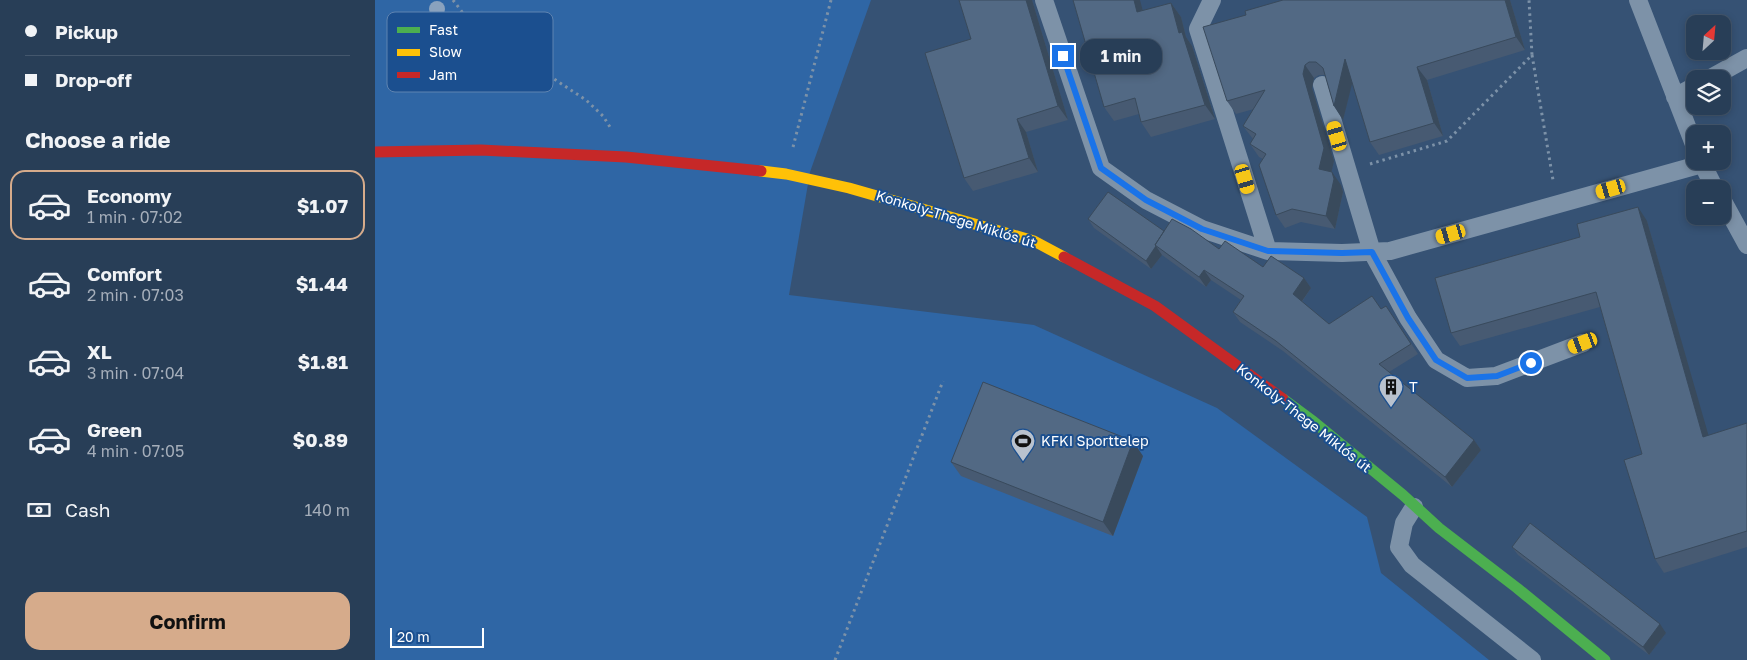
<!DOCTYPE html>
<html lang="en">
<head>
<meta charset="utf-8">
<style>
  body { margin:0; font-family:"Golos Text",sans-serif; background:#30455d; color:#f1f3f6; height:100vh; display:flex; flex-direction:column; font-size:19px; white-space:nowrap }
  * { box-sizing:border-box; margin:0 }
  p { font-size:16px; color:#a5aeba }
  .icon { flex:none; width:28px; height:28px; fill:none; stroke:currentColor; stroke-width:2; stroke-linecap:round; stroke-linejoin:round }
  .map { position:relative; flex:1; overflow:hidden }
  .drawer { display:flex; flex-direction:column; background:#283e57; width:375px }
  .drawer>* { flex:none }
  .guide { display:grid; align-content:center; height:110px; padding:0 25px; background:#283e57 }
  .needle { width:32px; rotate:26deg }
  .fabs { position:absolute; left:1311px; top:15px; display:grid; gap:10px }
  .fabs a { display:grid; place-items:center; width:45px; height:45px; border-radius:10px; background:#283e57; box-shadow:0 2px 8px #0003,0 0 0 1px #44576d; font-size:25px }
  .scale { position:absolute; left:15px; bottom:12px; width:94px; box-sizing:border-box; padding-left:5px; border:2px solid #fff; border-top:0; font-size:14px; line-height:18px; white-space:nowrap; color:#fff; -webkit-text-stroke:4px #1b4f8f; paint-order:stroke }
  .end { position:absolute; width:22px; height:22px; margin:-11px; border:6px solid #1a73e8; background:#fff; box-shadow:0 0 0 2px #fff }
  .from { border-radius:50% }
  .bubble { position:absolute; height:35px; border-radius:15px; background:#283e57; box-shadow:0 2px 8px #0003,0 0 0 1px #44576d; font-size:16px; font-weight:700; line-height:35px; text-align:center }
  .car { position:absolute; width:15px; height:30px; margin:-15px -8px; border-radius:6px; box-shadow:0 0 4px 1px #0007; background:linear-gradient(#f5c518 24%,#345 0 40%,#f5c518 0 76%,#345 0 86%,#f5c518 0) }
  .guide b { display:flex; align-items:center; gap:18px; height:48px; font-size:19px }
  .guide b+b { border-top:1px solid #44576d }
  .guide i { width:12px; height:12px; background:#f1f3f6 }
  ul { padding:0; list-style:none }
  li { display:flex; align-items:center; gap:15px; height:70px; margin:0 10px 8px; padding:0 15px; border:2px solid transparent; border-radius:15px }
  li div { flex:1 }
  li b { display:block; font-size:19px }
  li em { font-style:normal; font-weight:700 }
  li.current { border-color:#d6ab8b }
  li>.icon { width:45px; height:45px; stroke-width:1.5 }
  h2 { padding:0 25px; font-size:22px; line-height:60px }
  .pay { display:flex; align-items:center; gap:12px; height:55px; padding:0 25px; font-size:19px }
  .pay p { margin-inline-start:auto }
  .primary-button { display:flex; gap:10px; margin-top:auto; padding:10px 25px }
  .primary-button a { flex:1; height:58px; border-radius:15px; background:#d6ab8b; color:#111; font-size:20px; font-weight:700; line-height:58px; text-align:center }
  main { display:flex; flex:1; min-height:0 }
  .map>svg:first-child { display:block }
</style>
</head>
<body>
<main>
<section class="drawer">
<div class="guide">
<b><i class="from"></i>Pickup</b>
<b><i></i>Drop-off</b>
</div>
<h2>Choose a ride</h2>
<ul>
<li class="current"><svg class="icon" aria-label="car" viewBox="0 0 24 24"><path d="M5 17H2v-5l4-1 3-4h7l3 4 3 1v5h-3M9 17h6M6 11h13"/><circle cx="7" cy="17" r="2"/><circle cx="17" cy="17" r="2"/></svg><div><b>Economy</b><p>1 min · 07:02</p></div><em>$1.07</em></li>
<li><svg class="icon" aria-label="car" viewBox="0 0 24 24"><path d="M5 17H2v-5l4-1 3-4h7l3 4 3 1v5h-3M9 17h6M6 11h13"/><circle cx="7" cy="17" r="2"/><circle cx="17" cy="17" r="2"/></svg><div><b>Comfort</b><p>2 min · 07:03</p></div><em>$1.44</em></li>
<li><svg class="icon" aria-label="car" viewBox="0 0 24 24"><path d="M5 17H2v-5l4-1 3-4h7l3 4 3 1v5h-3M9 17h6M6 11h13"/><circle cx="7" cy="17" r="2"/><circle cx="17" cy="17" r="2"/></svg><div><b>XL</b><p>3 min · 07:04</p></div><em>$1.81</em></li>
<li><svg class="icon" aria-label="car" viewBox="0 0 24 24"><path d="M5 17H2v-5l4-1 3-4h7l3 4 3 1v5h-3M9 17h6M6 11h13"/><circle cx="7" cy="17" r="2"/><circle cx="17" cy="17" r="2"/></svg><div><b>Green</b><p>4 min · 07:05</p></div><em>$0.89</em></li>
</ul>
<div class="pay"><svg class="icon" aria-label="cash" viewBox="0 0 24 24"><path d="M3 7h18v10H3z"/><circle cx="12" cy="12" r="2"/></svg>Cash<p>140 m</p></div>
<div class="primary-button"><a>Confirm</a></div>
</section>
<div class="map">
<svg width="1372" height="660" viewBox="0 0 1372 660">
  <rect width="100%" height="100%" fill="#365274"/>
  <!-- green -->
  <path fill="#2f66a5" d="M0,0h496l-61,172 -21,123 245,30 183,83 150,109 14,56 108,87h-1114z"/>
  <g fill="none" stroke-linecap="round" stroke-linejoin="round">
    <!-- path -->
    <path stroke="#7d92a8" stroke-width="3" stroke-dasharray="2.5 4" stroke-linecap="butt" d="M78,0l19,25 114,75 17,16 7,11
      M1157,55l21,125
      M418,147l38,-147
      M995,164l77,-23 85,-86 -3,-55
      M460,660l108,-279"/>
    <!-- lane -->
    <path stroke="#7d92a8" stroke-width="18" d="M669,0l57,168 45,32 56,29 66,22 74,2 48,-2 312,-87
      M837,0l-14,29 70,222
      M1263,0l57,147
      M1334,79l38,-21
      M947,85l50,167 36,66 28,42 31,18 29,-2 87,-33
      M1300,97l20,-11
      M1326,161l14,28
      M1348,201l24,44
      M1039,507l-10,16 -5,24 13,18 120,95"/>
    <!-- fast -->
    <path stroke="#4caf50" stroke-width="11" d="M908,399l31,23 89,73 36,33 78,60 88,72"/>
    <!-- slow -->
    <path stroke="#ffc107" stroke-width="11" d="M386,171l25,3 63,14 185,53 30,16"/>
    <!-- jam -->
    <path stroke="#c62828" stroke-width="11" d="M0,152l106,-2 145,7 135,14
      M689,257l91,49 128,93"/>
  </g>
  <!-- trees -->
  <circle fill="#8aa2be" cx="62" cy="9" r="8"/>
  <!-- wall -->
  <path fill="#475a72" d="M657,0l36,120 -42,12 12,40 -65,19 -9,-13 7,-139z
    M908,0h227l15,50 -98,30 16,56 -64,19 -9,-13 -18,-60 -9,38 -9,-14 -9,-31h-6l-5,3 -2,10 22,73 -3,11 10,13 2,7 -8,37 -34,-7 -16,6 -9,-13 -13,-56 -4,-2 -9,-13 3,-5 -10,-13 11,-17 -18,5 -9,-13 19,-86z
    M796,3l10,14 5,20 6,9 23,73 -64,18 -10,-15 -2,-8 -25,7 -10,-14 39,-96z
    M713,219l76,12 55,18 44,18 41,11 7,10 -9,14 27,22 52,-15 12,7 25,38 -29,18 85,68 7,10 -29,37 -169,-136 -43,-29 -7,-10 8,-12 -30,-20 -5,7 -44,-32 -11,14 -57,-41z
    M1272,221l61,215 39,-13v124l-83,26 -9,-14 -13,-105 -42,-147 -140,39 -9,-13z
    M768,456l-30,80 -152,-60 -10,-14z
    M1137,547l154,86 -17,22 -131,-100z"/>
  <!-- shaded-wall -->
  <path fill="#394a5c" d="M651,0h6l36,120 -10,-14z
    M759,0h6l7,27 -10,-15z
    M1130,0h5l15,50 -9,-13z
    M796,3l10,14 5,20 6,9 23,73 -10,-14 -26,-72z
    M970,59l10,13 -12,48 -9,-14z
    M930,65l9,13 -2,10 22,73 -5,21 -10,-13 -16,-95z
    M1042,67l10,13 16,56 -9,-13z
    M642,119l9,13 12,40 -9,-14z
    M957,172l9,13 2,7 -8,37 -9,-13z
    M1263,207l9,14 66,230 -10,-14z
    M781,246l6,9 -11,14 -5,-8z
    M829,270l7,10 -5,7 -7,-10z
    M929,278l7,10 -11,16 -7,-10z
    M1099,440l7,10 -29,37 -7,-10z
    M758,441l10,15 -30,80 -10,-14z
    M1285,624l6,9 -17,22 -6,-8z"/>
  <!-- building -->
  <path fill="#526984" stroke="#394a5c" d="M584,0h67l32,106 -41,13 12,39 -65,20 -39,-125 46,-14z
    M698,0h61l3,12 34,-9 8,30 3,-1 23,73 -64,17 -6,-24 -31,9z
    M908,0h222l11,37 -99,30 17,56 -64,19 -25,-83 -11,47 -11,-38 -7,-6h-7l-4,3 -2,9 21,74 -5,21 13,3 2,7 -8,37 -34,-7 -16,6 -17,-50 7,-11 -16,-10 6,-10 -13,-8 22,-36 -38,11 -24,-74 43,-12 -1,-4z
    M733,192l56,39 -9,14 1,1 -10,15 -58,-42z
    M1263,207l65,230 44,-14v108l-92,28 -31,-99 18,-6 -46,-162 -145,41 -16,-55 145,-41 -3,-13z
    M797,219l19,10 28,20 6,-8 38,26 8,-11 33,22 -11,16 36,30 43,-28 9,13 5,-3 25,38 -32,20 95,76 -29,37 -169,-136 -43,-29 11,-16 -40,-26 -5,7 -44,-32z
    M608,382l150,59 -30,81 -152,-60z
    M1155,523l130,101 -17,23 -131,-100z"/>
  <g fill="none" stroke-linecap="round" stroke-linejoin="round">
    <!-- route -->
    <path stroke="#1a73e8" stroke-width="6" d="M688,56l38,112 45,32 56,29 66,22 74,2 30,-1 36,66 28,42 31,18 30,-2 34,-13"/>
  </g>
  <!-- icons -->
  <defs>
    <symbol id="building-pin" viewBox="-11 -11 22 30"><path d="M0 17L-7.5 6A9.5 9.5 0 1 1 7.5 6Z" fill="#b9c2ce" stroke="#1b4f8f"/><path d="M-4-6H4V6H1V3H-1V6H-4ZM-2.5-4.3h1.7v1.8h-1.7ZM.8-4.3h1.7v1.8H.8ZM-2.5-1h1.7V.8h-1.7ZM.8-1h1.7V.8H.8Z" fill="#111"/></symbol>
    <symbol id="stadium-pin" viewBox="-11 -11 22 30"><path d="M0 17L-7.5 6A9.5 9.5 0 1 1 7.5 6Z" fill="#b9c2ce" stroke="#1b4f8f"/><path d="M0-5a6.5 5 0 1 0 0 10a6.5 5 0 1 0 0-10ZM-3.5-1.8h7v3.6h-7Z" fill="#111"/></symbol>
  </defs>
  <g fill-rule="evenodd">
    <use href="#building-pin" x="1002" y="373" width="28" height="38"/>
    <use href="#stadium-pin" x="634" y="427" width="28" height="38"/>
  </g>
  <g text-anchor="middle" stroke-width="4" stroke-linejoin="round" paint-order="stroke">
    <!-- street labels -->
    <g font-size="14" fill="#fff" stroke="#1b4f8f">
      <text transform="translate(581 219) rotate(17)" y="5">Konkoly-Thege Miklós út</text>
      <text transform="translate(929 418) rotate(38)" y="5">Konkoly-Thege Miklós út</text>
    </g>
    <!-- poi labels -->
    <g font-size="14" fill="#fff" stroke="#1b4f8f" text-anchor="start">
      <text x="1034" y="392">T</text>
      <text x="666" y="446">KFKI Sporttelep</text>
    </g>
  </g>
  <!-- legend -->
  <rect x="12" y="12" width="166" height="80" rx="8" fill="#1b4f8f" stroke="#5f84b1" stroke-width="1"/>
  <rect x="22" y="27" width="23" height="6" fill="#4caf50"/>
  <rect x="22" y="49" width="23" height="7" fill="#ffc107"/>
  <rect x="22" y="72" width="23" height="6" fill="#c62828"/>
  <g font-size="14" fill="#fff">
    <text x="54" y="35">Fast</text>
    <text x="54" y="57">Slow</text>
    <text x="54" y="80">Jam</text>
  </g>
</svg>
<div class="fabs">
<a><svg class="needle" viewBox="-14 -14 28 28"><path d="M0-13l5 13h-10z" fill="#e53935"/><path d="M0 13l5-13h-10z" fill="#a5aeba"/></svg></a>
<a><svg class="icon" aria-label="layers" viewBox="0 0 24 24"><path d="M12 4l9 5-9 5-9-5zM3 14l9 5 9-5"/></svg></a>
<a>+</a>
<a>−</a>
</div>
<div class="scale">20 m</div>
<i class="end from" style="left:1156px;top:363px"></i>
<i class="end" style="left:688px;top:56px"></i>
<div class="bubble" style="left:705px;top:39px;width:82px">1 min</div>
<i class="car" style="left:962px;top:136px;rotate:343deg"></i>
<i class="car" style="left:870px;top:179px;rotate:163deg"></i>
<i class="car" style="left:1236px;top:189px;rotate:254deg"></i>
<i class="car" style="left:1076px;top:234px;rotate:254deg"></i>
<i class="car" style="left:1208px;top:343px;rotate:249deg"></i>
</div>
</main>
</body>
</html>
